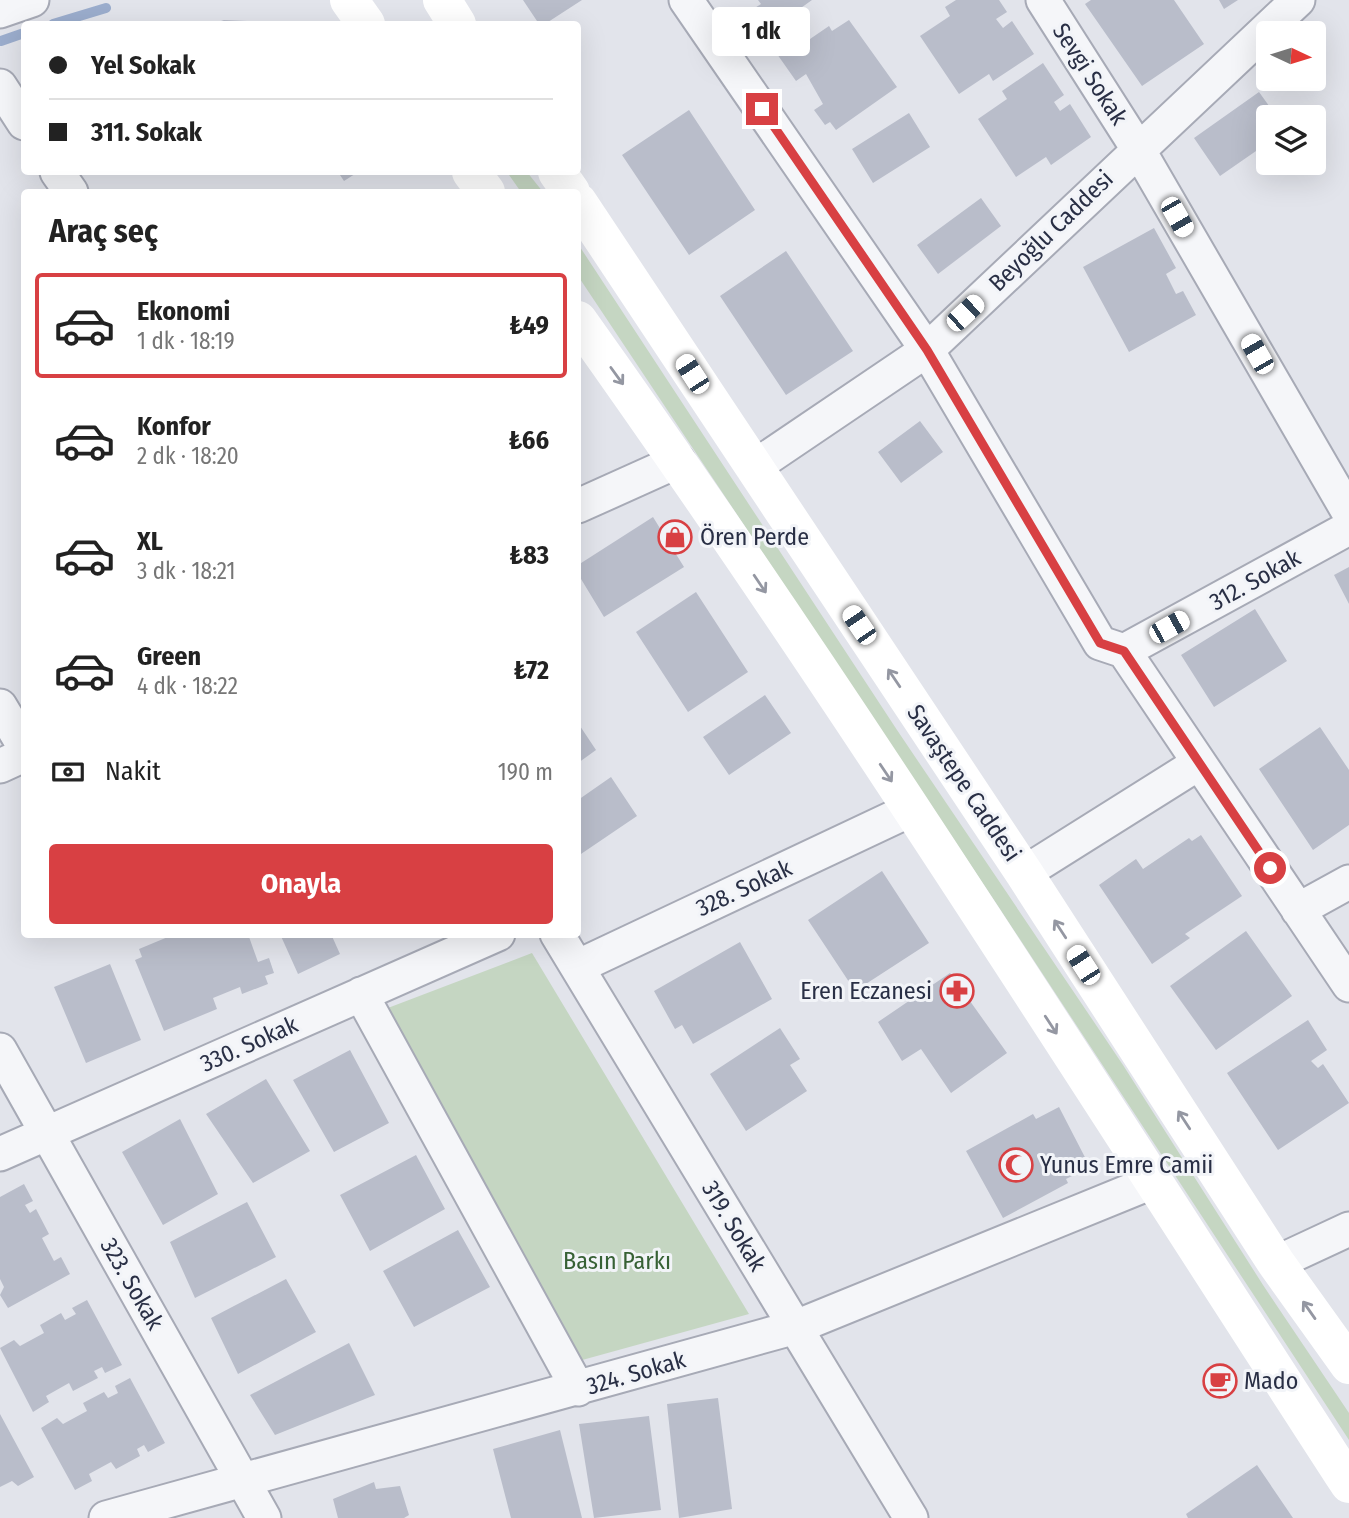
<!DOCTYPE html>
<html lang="tr">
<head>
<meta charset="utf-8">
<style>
  body { margin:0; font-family:"Fira Sans Condensed",sans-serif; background:#f2f2f2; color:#222; height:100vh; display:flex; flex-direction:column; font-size:26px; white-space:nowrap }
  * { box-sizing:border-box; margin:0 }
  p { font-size:23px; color:#767676 }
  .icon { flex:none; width:38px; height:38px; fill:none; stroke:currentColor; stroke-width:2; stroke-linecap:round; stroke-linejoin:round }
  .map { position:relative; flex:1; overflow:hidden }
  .drawer { position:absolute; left:21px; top:189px; width:560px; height:749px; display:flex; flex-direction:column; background:#fff; border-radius:7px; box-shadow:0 7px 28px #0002 }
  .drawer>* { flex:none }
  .top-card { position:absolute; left:21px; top:21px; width:560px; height:154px; border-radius:7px; box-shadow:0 7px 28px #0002; display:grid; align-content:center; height:154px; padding:0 28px; background:#fff }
  .needle { width:46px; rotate:94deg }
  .tools { position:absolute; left:1256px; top:21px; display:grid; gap:14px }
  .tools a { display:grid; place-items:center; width:70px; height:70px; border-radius:7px; background:#fff; box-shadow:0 7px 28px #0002; font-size:35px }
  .end { position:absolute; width:32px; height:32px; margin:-16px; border:9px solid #d84043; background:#fff; box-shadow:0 0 0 4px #fff }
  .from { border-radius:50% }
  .bubble { position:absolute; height:49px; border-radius:7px; background:#fff; box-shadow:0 7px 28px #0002; font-size:23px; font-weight:700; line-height:49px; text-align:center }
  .car { position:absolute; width:21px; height:42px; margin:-21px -10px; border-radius:9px; box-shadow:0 0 5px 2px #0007; background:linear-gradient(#fff 24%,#345 0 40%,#fff 0 76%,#345 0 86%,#fff 0) }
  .top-card b { display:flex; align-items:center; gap:24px; height:66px; font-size:26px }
  .top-card b+b { border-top:2px solid #e0e0e0 }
  .top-card i { width:18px; height:18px; background:#222 }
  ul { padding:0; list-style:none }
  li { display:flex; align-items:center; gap:21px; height:105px; margin:0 14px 10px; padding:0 14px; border:4px solid transparent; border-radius:7px }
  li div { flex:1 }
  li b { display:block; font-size:26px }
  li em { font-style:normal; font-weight:700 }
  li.selected { border-color:#d84043 }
  li>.icon { width:63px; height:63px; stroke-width:1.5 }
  h2 { padding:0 28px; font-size:32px; line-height:84px }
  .pay { display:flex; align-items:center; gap:18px; height:77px; padding:0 28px; font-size:26px }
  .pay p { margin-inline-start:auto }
  .action { display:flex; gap:14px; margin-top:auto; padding:14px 28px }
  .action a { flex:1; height:80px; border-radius:7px; background:#d84043; color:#fff; font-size:28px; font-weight:700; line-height:80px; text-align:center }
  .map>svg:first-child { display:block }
</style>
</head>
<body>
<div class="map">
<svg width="1349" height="1518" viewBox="0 0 1349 1518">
  <rect width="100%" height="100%" fill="#e2e4eb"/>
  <!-- green -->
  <path fill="#c5d6c2" d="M507,172h20l16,20h-22z
    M578,244l319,486 226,335 140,220 86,128v27l-349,-531 -422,-633z
    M532,953l217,361 -174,48 -195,-351z"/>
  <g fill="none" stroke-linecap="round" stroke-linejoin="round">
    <!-- stream -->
    <path stroke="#9badcd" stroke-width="10" d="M53,24l53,-16
      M1,41l23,-8"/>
  </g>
  <!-- building -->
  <path fill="#b9bdca" d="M523,0h59l-37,24h-6z
    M758,0h54l-49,35 -16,-22 14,-9z
    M956,0h43l8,12 -11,7 7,9 9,-7 22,33 -41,27 -4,-7 -30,20 -39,-58 30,-20 -5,-9z
    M1091,0h83l30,44 -62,42 -57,-82z
    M1219,0h19l-14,9z
    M224,20l23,1 10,3h-45z
    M849,20l48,67 -61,43 -6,-8 -5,3 -11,-15 9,-6 -17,-30 -10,7 -19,-27 10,-7 4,5 38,-26 3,5z
    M1043,63l21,32 -10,7 6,9 10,-7 21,33 -40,28 -5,-8 -30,20 -38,-58 29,-20 -5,-8z
    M1259,92l18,25h-8v25l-49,34 -26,-38z
    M689,110l66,100 -66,45 -67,-100z
    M909,113l21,34 -57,36 -21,-34z
    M338,172h20l-14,9z
    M981,198l20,28 -63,48 -21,-29z
    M1154,228l22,40 -10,6 10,20 7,-3 13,24 -67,37 -46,-85z
    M786,251l67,100 -67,44 -66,-99z
    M920,421l23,31 -42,31 -23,-31z
    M653,517l31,50 -80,50 -26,-43v-9z
    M1349,567v37l-15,-29z
    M696,592l52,80 -60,40 -52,-80z
    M1255,609l32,52 -73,46 -33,-52z
    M765,695l26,38 -62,42 -26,-38z
    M578,723l18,27 -18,13z
    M1320,727l29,43v55l-36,25 -54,-81z
    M611,777l26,39 -59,40v-56z
    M1201,835l41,61 -57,38 5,4 -38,26 -53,-79 37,-26 7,10 46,-31 3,3z
    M882,871l47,72 -74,48 -47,-71z
    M1246,931l46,65 -76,54 -46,-64z
    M175,934h73l10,28 11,-4 5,15 -9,3 3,8 -26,10 -2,-7 -27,11 4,11 -53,22 -29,-71 7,-3 -3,-8z
    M280,934h51l9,20 -42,20z
    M740,942l32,57 -79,45 -11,-19 -7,4 -21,-38z
    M110,964l31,76 -55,23 -32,-76z
    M950,973l57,80 -56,40 -30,-44 -19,12 -24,-39z
    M1308,1020l19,30 -16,11 7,7 5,-4 26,39 -71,47 -51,-77z
    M780,1028l20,31 -10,6 17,26 -61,40 -36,-57z
    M350,1050l39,73 -55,29 -41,-72z
    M266,1079l44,72 -57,32 -47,-69z
    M1059,1107l31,60 -24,12 2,4 -65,35 -37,-67 67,-37 3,5z
    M180,1119l38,75 -55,31 -41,-73z
    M416,1155l29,54 -75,42 -30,-56z
    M24,1184l9,17 -8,4 5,8 6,-4 13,25 -7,4 12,23 7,-4 9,17 -62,34 -8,-13 4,-8 -4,-8v-82z
    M247,1202l29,55 -81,41 -25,-56z
    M458,1230l32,57 -76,40 -31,-56z
    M286,1279l30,53 -78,42 -27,-56z
    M87,1300l35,65 -17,8 -3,-6 -8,4 4,7 -25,13 -4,-8 -23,13 3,6 -16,10 -33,-64 14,-8 6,6 24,-13 -4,-8 21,-12 4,7 11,-6 -4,-6z
    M349,1343l26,52 -100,40 -25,-40z
    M130,1378l35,65 -17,9 -4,-7 -7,4 3,7 -24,13 -5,-7 -22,12 3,7 -17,9 -34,-62 16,-10 6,6 24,-13 -4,-8 21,-11 4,6 10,-5 -3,-7z
    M718,1398l14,111 -53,9 -12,-114z
    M0,1414l34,63 -16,9 -6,-5 -12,6z
    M649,1416l12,94 -67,8 -15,-94z
    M560,1430l22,88h-71l-18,-69z
    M1257,1465l36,53h-105l-2,-4z
    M374,1482l2,7 24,-3 9,29 -5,3h-66l-5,-19z"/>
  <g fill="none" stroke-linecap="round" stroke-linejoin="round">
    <defs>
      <path id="minor" d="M686,0l241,350 173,293 24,8
        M1043,0l95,149 211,364
        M0,11l32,-11
        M0,86l24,37
        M57,172l14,20
        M754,467l173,-117 371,-350
        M578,506l100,-45
        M1124,651l225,334
        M1124,651l225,-123
        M0,706l24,40
        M0,766l24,-11
        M1024,873l175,-110
        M1298,910l51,-28
        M557,934l354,584
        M577,967l333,-157
        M361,994l217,395
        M0,1050l264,468
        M0,1154l498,-220
        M1276,1263l73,-34
        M106,1518l690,-191 356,-145"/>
    </defs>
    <!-- minor casing -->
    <use href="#minor" stroke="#a7aab6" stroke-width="37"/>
    <!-- minor -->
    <use href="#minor" stroke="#f5f6f9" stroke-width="33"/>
    <!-- secondary -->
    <path stroke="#fff" stroke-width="38" d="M349,0l17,24
      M442,0l15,24
      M471,172l15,20
      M557,172l14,20
      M578,202l446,671 252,390 73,102
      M578,320c270,379 518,774 771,1164"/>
  </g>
  <!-- one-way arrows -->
  <defs><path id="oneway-shaft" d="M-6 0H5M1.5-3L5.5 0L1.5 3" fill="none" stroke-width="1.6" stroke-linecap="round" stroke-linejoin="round" transform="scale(1.75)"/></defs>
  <g stroke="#9497a2">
    <use href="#oneway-shaft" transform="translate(617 376) rotate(54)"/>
    <use href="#oneway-shaft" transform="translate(760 584) rotate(56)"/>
    <use href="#oneway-shaft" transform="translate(894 678) rotate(-124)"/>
    <use href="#oneway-shaft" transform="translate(886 773) rotate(56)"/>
    <use href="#oneway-shaft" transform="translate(1060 929) rotate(-123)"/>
    <use href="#oneway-shaft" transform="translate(1051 1025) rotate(57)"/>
    <use href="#oneway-shaft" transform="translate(1184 1120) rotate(-123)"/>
    <use href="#oneway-shaft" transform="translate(1309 1310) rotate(-125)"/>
  </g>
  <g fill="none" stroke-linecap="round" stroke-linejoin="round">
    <!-- route -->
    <path stroke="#d84043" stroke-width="9" d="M762,109l165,241 173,293 24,8 146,217"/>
  </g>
  <!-- icons -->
  <defs>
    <symbol id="shop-ring" viewBox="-11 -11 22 22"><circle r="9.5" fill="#f2f4f8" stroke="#d84043" stroke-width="1.5"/><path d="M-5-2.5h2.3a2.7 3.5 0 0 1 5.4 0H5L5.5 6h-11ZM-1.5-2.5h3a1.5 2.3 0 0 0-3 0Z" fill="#d84043"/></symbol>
    <symbol id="pharmacy-ring" viewBox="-11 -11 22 22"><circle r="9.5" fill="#f2f4f8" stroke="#d84043" stroke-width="1.5"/><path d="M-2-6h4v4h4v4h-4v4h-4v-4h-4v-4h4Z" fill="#d84043"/></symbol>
    <symbol id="mosque-ring" viewBox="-11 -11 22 22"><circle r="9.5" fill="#f2f4f8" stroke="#d84043" stroke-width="1.5"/><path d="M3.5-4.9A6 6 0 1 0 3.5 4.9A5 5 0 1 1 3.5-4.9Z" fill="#d84043"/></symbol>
    <symbol id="cafe-ring" viewBox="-11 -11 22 22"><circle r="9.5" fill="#f2f4f8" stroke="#d84043" stroke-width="1.5"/><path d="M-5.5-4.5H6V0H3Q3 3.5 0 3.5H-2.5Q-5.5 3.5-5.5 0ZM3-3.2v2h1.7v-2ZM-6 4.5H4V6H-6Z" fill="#d84043"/></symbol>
  </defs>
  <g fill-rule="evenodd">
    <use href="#shop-ring" x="656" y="518" width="38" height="38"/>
    <use href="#pharmacy-ring" x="938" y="972" width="38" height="38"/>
    <use href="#mosque-ring" x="997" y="1146" width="38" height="38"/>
    <use href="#cafe-ring" x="1201" y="1362" width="38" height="38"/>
  </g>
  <g text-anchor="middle" stroke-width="6" stroke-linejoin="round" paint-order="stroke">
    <!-- street labels -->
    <g font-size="24" fill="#292f45" stroke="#f2f4f8">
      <text transform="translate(1090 74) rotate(57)" y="8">Sevgi Sokak</text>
      <text transform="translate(1051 231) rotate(-44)" y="8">Beyoğlu Caddesi</text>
      <text transform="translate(1255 580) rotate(-29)" y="8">312. Sokak</text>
      <text transform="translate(964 783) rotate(56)" y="8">Savaştepe Caddesi</text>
      <text transform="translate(744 888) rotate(-25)" y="8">328. Sokak</text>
      <text transform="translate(249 1044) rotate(-24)" y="8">330. Sokak</text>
      <text transform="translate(734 1226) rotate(59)" y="8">319. Sokak</text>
      <text transform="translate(132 1284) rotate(60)" y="8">323. Sokak</text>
      <text transform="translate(636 1373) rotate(-16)" y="8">324. Sokak</text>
    </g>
    <!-- poi labels -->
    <g font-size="24" fill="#292f45" stroke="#f2f4f8" text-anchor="start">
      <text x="700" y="545">Ören Perde</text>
      <text x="932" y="999" text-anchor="end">Eren Eczanesi</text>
      <text x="1040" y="1173">Yunus Emre Camii</text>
      <text x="1244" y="1389">Mado</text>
    </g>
    <!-- park labels -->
    <g font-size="24" fill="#376135" stroke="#f2f4f8">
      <text x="617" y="1269">Basın Parkı</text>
    </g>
  </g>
</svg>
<div class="tools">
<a><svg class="needle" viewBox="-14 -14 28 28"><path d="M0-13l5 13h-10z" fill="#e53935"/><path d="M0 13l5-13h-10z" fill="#767676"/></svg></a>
<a><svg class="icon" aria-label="layers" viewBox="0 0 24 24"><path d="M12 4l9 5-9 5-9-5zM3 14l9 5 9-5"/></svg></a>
</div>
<i class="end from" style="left:1270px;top:868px"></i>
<i class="end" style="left:762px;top:109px"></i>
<div class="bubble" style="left:712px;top:7px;width:98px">1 dk</div>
<i class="car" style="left:1177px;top:217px;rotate:150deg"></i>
<i class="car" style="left:965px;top:313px;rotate:47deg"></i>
<i class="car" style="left:1257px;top:354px;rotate:330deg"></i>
<i class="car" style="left:692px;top:374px;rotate:327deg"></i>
<i class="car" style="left:859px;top:625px;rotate:326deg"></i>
<i class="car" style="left:1169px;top:627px;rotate:61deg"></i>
<i class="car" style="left:1083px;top:965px;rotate:327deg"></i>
<div class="top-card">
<b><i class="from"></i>Yel Sokak</b>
<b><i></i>311. Sokak</b>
</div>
<section class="drawer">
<h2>Araç seç</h2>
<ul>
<li class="selected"><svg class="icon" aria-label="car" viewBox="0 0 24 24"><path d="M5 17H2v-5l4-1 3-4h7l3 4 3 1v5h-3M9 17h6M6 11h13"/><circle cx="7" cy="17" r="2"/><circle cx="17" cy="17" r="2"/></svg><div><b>Ekonomi</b><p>1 dk · 18:19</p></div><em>₺49</em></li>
<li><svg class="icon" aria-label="car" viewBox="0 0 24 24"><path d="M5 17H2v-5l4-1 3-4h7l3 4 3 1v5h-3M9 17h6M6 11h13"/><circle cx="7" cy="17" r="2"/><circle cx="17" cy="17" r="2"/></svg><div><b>Konfor</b><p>2 dk · 18:20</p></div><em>₺66</em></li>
<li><svg class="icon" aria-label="car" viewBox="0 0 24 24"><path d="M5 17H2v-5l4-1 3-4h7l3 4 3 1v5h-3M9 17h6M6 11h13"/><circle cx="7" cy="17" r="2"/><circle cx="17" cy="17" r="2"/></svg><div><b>XL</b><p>3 dk · 18:21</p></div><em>₺83</em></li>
<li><svg class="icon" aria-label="car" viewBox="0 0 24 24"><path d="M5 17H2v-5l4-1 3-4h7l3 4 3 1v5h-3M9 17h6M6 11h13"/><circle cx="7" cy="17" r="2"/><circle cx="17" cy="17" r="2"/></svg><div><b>Green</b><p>4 dk · 18:22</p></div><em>₺72</em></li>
</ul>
<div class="pay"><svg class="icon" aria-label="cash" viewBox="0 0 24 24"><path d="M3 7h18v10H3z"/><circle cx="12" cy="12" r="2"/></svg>Nakit<p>190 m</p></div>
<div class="action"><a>Onayla</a></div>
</section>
</div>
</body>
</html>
